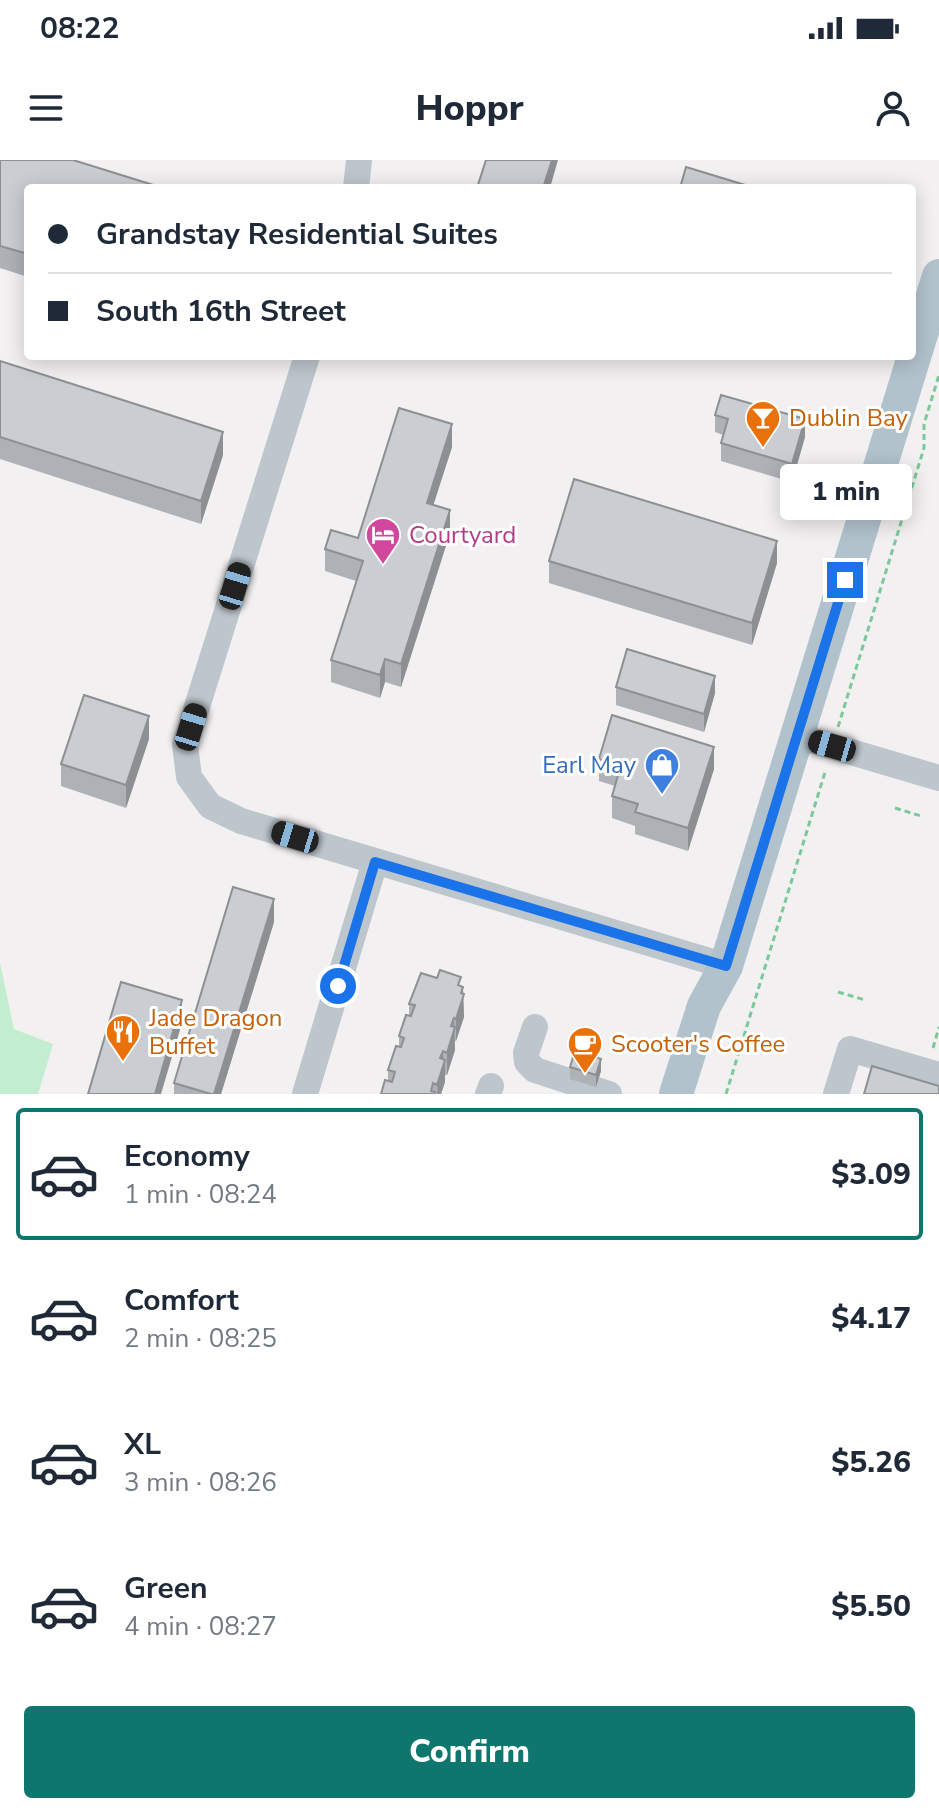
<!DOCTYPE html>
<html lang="en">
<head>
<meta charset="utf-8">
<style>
  body { margin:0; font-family:"Nunito Sans",sans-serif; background:#f2f2f3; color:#1f2937; height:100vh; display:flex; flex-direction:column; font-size:30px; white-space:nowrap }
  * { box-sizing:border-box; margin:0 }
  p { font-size:26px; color:#747a83 }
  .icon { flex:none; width:44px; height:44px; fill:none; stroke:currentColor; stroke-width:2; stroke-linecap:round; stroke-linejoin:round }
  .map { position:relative; height:934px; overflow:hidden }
  .panel { display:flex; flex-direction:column; background:#fff; flex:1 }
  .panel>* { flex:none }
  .hud { position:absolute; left:24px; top:24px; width:892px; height:176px; border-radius:8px; box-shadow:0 4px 20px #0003; display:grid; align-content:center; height:176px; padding:0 24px; background:#fff }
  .end { position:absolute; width:36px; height:36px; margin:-18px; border:10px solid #1a73e8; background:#fff; box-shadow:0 0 0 4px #fff }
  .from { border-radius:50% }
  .bubble { position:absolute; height:56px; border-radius:8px; background:#fff; box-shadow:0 4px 20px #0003; font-size:26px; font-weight:800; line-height:56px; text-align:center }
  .car { position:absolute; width:24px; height:48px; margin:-24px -12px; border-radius:10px; box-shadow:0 0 6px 2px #0007; background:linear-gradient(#222 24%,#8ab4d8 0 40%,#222 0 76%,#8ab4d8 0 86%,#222 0) }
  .hud b { display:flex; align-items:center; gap:28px; height:76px; font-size:30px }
  .hud b+b { border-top:2px solid #e0e1e3 }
  .hud i { width:20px; height:20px; background:#1f2937 }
  ul { padding:14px 0 0; list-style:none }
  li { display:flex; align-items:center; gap:24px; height:132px; margin:0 16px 12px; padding:0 8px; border:4px solid transparent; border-radius:8px }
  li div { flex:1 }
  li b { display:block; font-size:30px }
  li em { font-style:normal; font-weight:800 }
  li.selected { border-color:#0f766e }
  li>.icon { width:72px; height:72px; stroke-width:1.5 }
  .cta { display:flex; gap:16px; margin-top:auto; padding:16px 24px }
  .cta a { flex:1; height:92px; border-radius:8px; background:#0f766e; color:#fff; font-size:32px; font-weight:800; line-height:92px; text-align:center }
  .status { display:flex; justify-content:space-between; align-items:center; height:56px; padding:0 40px; background:#fff; direction:ltr }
  .status svg { height:22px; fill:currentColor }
  header { display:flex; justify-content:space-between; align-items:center; height:104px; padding:0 24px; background:#fff; font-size:36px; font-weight:800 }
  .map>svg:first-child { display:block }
</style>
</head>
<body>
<div class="status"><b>08:22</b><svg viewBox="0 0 49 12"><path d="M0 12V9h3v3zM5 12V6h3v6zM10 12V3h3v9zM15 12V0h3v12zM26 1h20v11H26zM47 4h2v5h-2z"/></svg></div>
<header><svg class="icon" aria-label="menu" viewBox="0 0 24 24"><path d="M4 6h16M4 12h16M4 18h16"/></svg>Hoppr<svg class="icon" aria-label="person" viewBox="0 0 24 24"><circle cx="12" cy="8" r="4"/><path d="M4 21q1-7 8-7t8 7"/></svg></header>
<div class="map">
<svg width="939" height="934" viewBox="0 0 939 934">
  <rect width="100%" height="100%" fill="#f2f0f1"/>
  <!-- green -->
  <path fill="#c2edce" d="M0,803l14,66 39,15 -15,50h-38z"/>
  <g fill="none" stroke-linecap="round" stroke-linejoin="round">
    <!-- path -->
    <path stroke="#7bc99b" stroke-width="3" stroke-dasharray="6 4" stroke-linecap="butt" d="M838,567l86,-279v-24l15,-49
      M895,648l26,8
      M838,832l27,8
      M933,888l6,-21
      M726,934l100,-325"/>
    <!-- minor -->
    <path stroke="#bdc6cc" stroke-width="26" d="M356,28l3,-28
      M307,196l-122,389 4,32 21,29 31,15 485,145
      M797,576l142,42
      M535,867l-9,26 1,9 8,8 74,24
      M305,934l70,-232
      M488,934l3,-8
      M836,934l14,-45 89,26"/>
    <!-- major -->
    <path stroke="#b2c2cd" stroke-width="34" d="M676,934l28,-88 22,-40 213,-690"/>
  </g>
  <!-- wall -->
  <path fill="#aeb1b5" d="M0,0l28,28v89l-28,-9z
    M0,201l223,94 -22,69 -201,-65z
    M715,255l90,22 -13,45 -71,-21v-18l2,-8 -8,-3z
    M452,287l-19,58 17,28 -49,154 -16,-5 -5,16 -49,-16v-22l25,-79 -31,-10v-22l33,-11z
    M549,401l228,2 -25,82 -203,-62z
    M616,527l99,6 -11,39 -88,-27z
    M149,579l-23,69 -65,-22v-22z
    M599,599l115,10 -26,82 -53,-17v-8l-23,-8v-22l3,-10 -16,-5z
    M274,762l-53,172h-47v-11z
    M461,826l2,8 1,23 -8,24h-1v9l-8,25h-2v7l-4,12h-60l7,-13v-11l11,-23v-11l10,-21v-11z
    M570,907l31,4 -5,16 -26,-8z"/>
  <!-- shaded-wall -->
  <path fill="#8d9093" d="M552,0h6l-8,28h-7z
    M805,259v18l-13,45v-18z
    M452,264v23l-25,78v-22z
    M223,272v23l-22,69v-23z
    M450,350v23l-49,154v-23z
    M777,381v22l-25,82v-22z
    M385,499v23l-5,16v-23z
    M715,516v17l-11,39v-18z
    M149,556v23l-23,69v-23z
    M714,587v22l-26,82v-23z
    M274,739v23l-53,172h-7z
    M463,827l1,30 -8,24v-22z
    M182,840v23l-21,71h-6z
    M454,858l1,32 -8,25v-22z
    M443,891v16l2,-7v22l-4,12h-4l3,-36z
    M601,899v12l-5,16v-12z"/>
  <!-- building -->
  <path fill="#caced2" stroke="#8d9093" stroke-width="2" d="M0,0h73l90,28h-135v66l-28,-8z
    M486,0h66l-9,28h-66z
    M686,7l69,21h-75z
    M0,201l223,71 -22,69 -201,-64z
    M721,235l84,24 -13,45 -71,-21 7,-24 -13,-4z
    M399,248l53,16 -25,79 23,7 -49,154 -16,-5 -5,16 -49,-15 32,-99 -38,-12 6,-19 27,8z
    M574,319l203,62 -25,82 -203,-62z
    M627,489l88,27 -11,38 -88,-27z
    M84,535l65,21 -23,69 -65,-21z
    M612,555l102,32 -26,81 -53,-16 3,-8 -26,-8 9,-31 -22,-6z
    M233,727l41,12 -60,195h-3l-37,-11z
    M440,810l21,7 -3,8 5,2 -2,6 3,1 -8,25 -2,-1 -3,8 4,1 -8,26 -4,-2 -3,7 5,2 -8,25 -4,-2 -2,8 4,1 -1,2h-53l4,-14 7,2 3,-10 -7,-2 8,-24 5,1 3,-9 -5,-2 7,-21 5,1 4,-11 -6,-1 12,-31 16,5z
    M121,822l61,18 -27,94h-67z
    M575,891l26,8 -5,16 -26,-8z
    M872,906l67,20v8h-75z"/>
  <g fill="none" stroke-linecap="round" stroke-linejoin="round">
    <!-- route -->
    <path stroke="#1a73e8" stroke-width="10" d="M338,826l37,-124 351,104 119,-386"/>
  </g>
  <!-- icons -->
  <defs>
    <symbol id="bar-pin" viewBox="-11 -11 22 30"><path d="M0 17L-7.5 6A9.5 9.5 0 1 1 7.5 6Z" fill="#e8710a" stroke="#fff"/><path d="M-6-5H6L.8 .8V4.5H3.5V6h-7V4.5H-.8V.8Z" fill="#fff"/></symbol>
    <symbol id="hotel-pin" viewBox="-11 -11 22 30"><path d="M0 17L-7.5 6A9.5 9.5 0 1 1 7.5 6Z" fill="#d1479c" stroke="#fff"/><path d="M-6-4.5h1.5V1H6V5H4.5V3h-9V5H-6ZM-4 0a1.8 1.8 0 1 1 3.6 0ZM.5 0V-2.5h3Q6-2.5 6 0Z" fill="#fff"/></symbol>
    <symbol id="shop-pin" viewBox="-11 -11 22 30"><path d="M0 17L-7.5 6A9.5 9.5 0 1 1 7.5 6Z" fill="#3f7fe0" stroke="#fff"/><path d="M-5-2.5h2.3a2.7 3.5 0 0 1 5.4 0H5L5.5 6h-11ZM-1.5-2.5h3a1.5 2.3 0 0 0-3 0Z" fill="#fff"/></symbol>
    <symbol id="restaurant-pin" viewBox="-11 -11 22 30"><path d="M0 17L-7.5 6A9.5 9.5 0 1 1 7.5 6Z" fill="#e8710a" stroke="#fff"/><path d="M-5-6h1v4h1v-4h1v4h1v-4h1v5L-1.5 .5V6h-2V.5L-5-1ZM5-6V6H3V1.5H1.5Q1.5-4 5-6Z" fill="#fff"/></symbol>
    <symbol id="cafe-pin" viewBox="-11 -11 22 30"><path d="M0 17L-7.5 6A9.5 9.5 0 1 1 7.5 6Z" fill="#e8710a" stroke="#fff"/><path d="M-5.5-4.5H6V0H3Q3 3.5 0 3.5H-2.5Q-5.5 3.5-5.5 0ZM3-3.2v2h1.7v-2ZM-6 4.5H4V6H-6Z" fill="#fff"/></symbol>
  </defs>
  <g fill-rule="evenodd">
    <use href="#bar-pin" x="743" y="238" width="40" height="54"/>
    <use href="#hotel-pin" x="363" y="355" width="40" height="54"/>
    <use href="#shop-pin" x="642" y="585" width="40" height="54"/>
    <use href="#restaurant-pin" x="103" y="852" width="40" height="54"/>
    <use href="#cafe-pin" x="565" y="864" width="40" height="54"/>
  </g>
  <g text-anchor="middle" stroke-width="6" stroke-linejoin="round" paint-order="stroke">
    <!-- food labels -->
    <g font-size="24" fill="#c56008" stroke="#fff" text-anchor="start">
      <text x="789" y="266">Dublin Bay</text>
      <text x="149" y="866">Jade Dragon<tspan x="149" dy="28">Buffet</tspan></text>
      <text x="611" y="892">Scooter's Coffee</text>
    </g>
    <!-- hotel labels -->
    <g font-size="24" fill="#b23c85" stroke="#fff" text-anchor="start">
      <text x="409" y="383">Courtyard</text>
    </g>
    <!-- shop labels -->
    <g font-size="24" fill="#366cbe" stroke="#fff" text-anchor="end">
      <text x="636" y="613">Earl May</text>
    </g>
  </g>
</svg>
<i class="end from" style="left:338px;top:826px"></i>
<i class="end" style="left:845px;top:420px"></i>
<div class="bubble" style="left:780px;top:304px;width:132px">1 min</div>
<i class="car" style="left:235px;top:426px;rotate:17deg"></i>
<i class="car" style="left:191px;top:567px;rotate:17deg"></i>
<i class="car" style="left:832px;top:586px;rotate:286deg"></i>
<i class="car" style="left:295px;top:677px;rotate:287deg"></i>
<div class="hud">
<b><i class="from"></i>Grandstay Residential Suites</b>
<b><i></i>South 16th Street</b>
</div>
</div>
<section class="panel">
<ul>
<li class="selected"><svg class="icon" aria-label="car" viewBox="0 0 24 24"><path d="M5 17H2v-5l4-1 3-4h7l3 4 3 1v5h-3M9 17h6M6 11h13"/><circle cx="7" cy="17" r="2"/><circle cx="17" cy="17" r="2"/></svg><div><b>Economy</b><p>1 min · 08:24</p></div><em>$3.09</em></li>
<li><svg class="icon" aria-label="car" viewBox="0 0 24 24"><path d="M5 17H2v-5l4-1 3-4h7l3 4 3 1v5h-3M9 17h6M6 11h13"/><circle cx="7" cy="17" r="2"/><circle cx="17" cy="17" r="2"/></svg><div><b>Comfort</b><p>2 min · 08:25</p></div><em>$4.17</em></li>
<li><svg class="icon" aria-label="car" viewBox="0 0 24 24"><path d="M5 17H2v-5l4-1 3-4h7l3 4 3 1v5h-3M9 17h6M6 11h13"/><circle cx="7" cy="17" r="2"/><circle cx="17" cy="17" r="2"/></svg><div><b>XL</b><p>3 min · 08:26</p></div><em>$5.26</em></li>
<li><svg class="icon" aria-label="car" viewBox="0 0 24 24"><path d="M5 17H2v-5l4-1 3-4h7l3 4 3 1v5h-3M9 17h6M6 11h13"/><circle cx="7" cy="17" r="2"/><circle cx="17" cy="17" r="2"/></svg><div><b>Green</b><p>4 min · 08:27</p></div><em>$5.50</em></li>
</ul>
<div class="cta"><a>Confirm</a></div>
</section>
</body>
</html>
